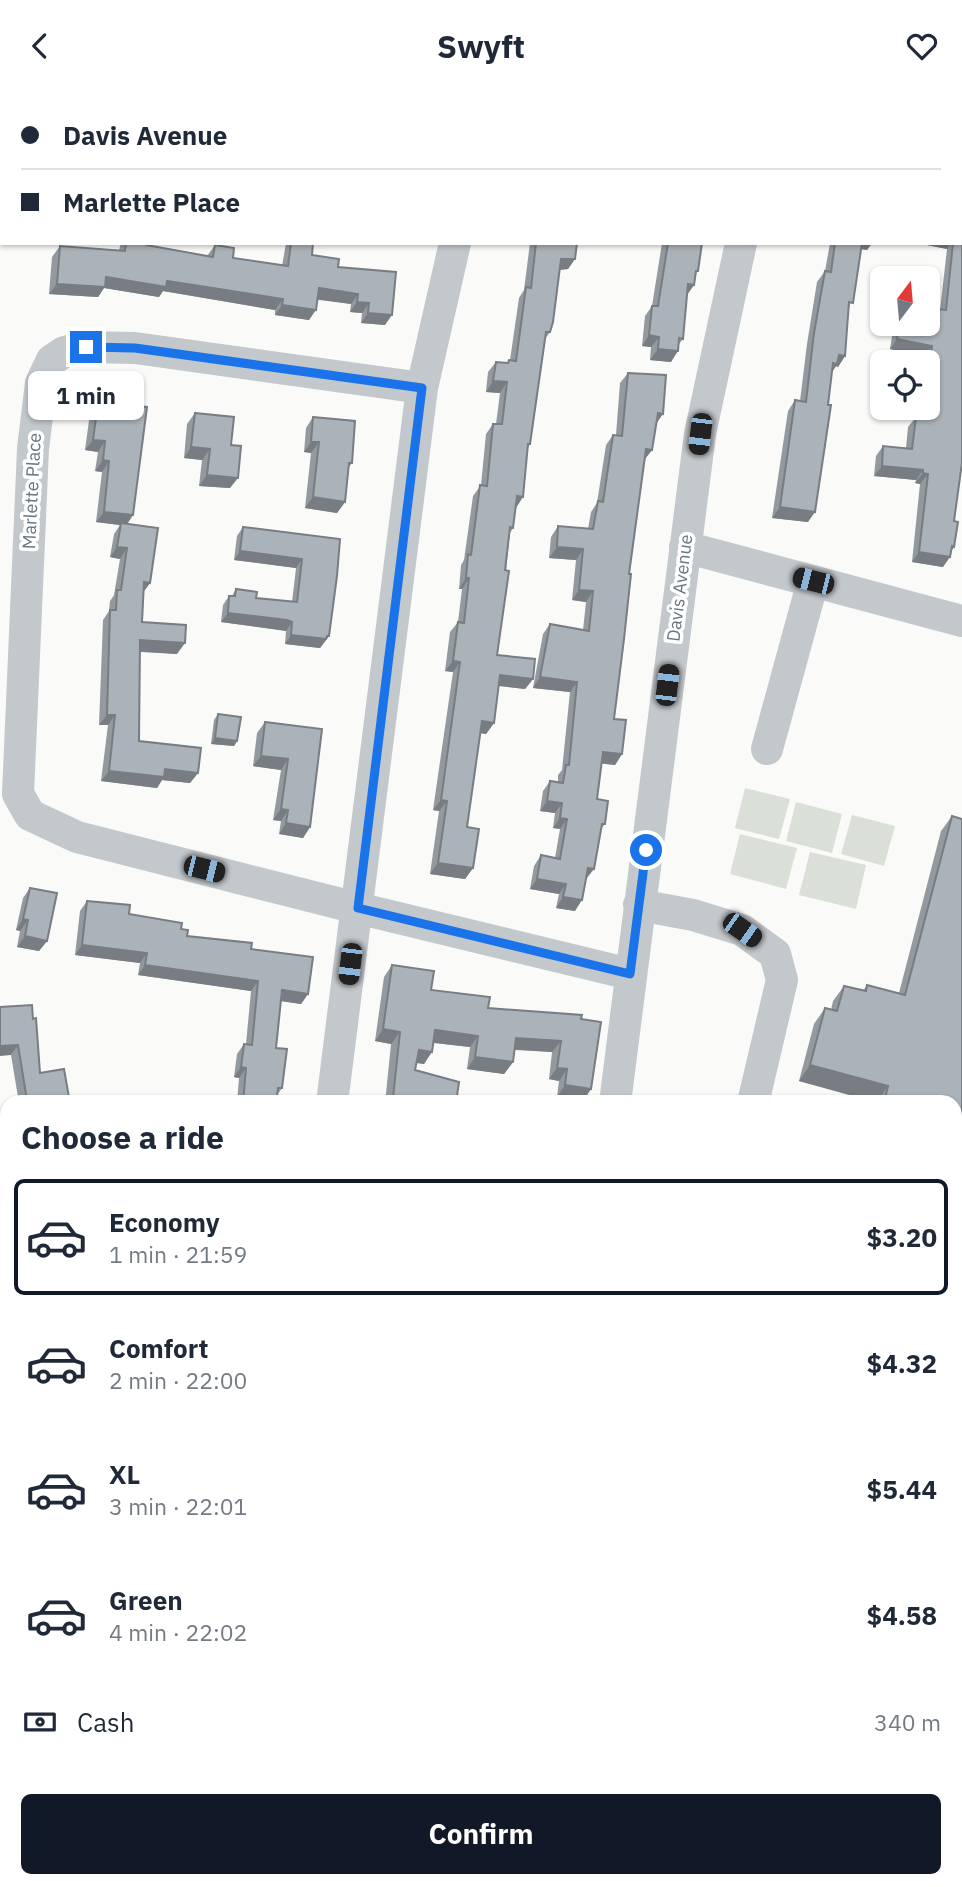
<!DOCTYPE html>
<html lang="en">
<head>
<meta charset="utf-8">
<style>
  body { margin:0; font-family:"IBM Plex Sans",sans-serif; background:#f6f6f7; color:#1f2937; height:100vh; display:flex; flex-direction:column; font-size:26px; white-space:nowrap }
  * { box-sizing:border-box; margin:0 }
  p { font-size:23px; color:#747a83 }
  .icon { flex:none; width:38px; height:38px; fill:none; stroke:currentColor; stroke-width:2; stroke-linecap:round; stroke-linejoin:round }
  .map { position:relative; flex:1; overflow:hidden }
  .drawer { position:absolute; left:0px; top:1004px; width:962px; height:793px; display:flex; flex-direction:column; background:#fff; border-radius:21px 21px 0 0; box-shadow:0 2px 5px #0004 }
  .drawer>* { flex:none }
  .guide { position:absolute; left:0px; top:0px; width:962px; height:154px; box-shadow:0 2px 5px #0004; display:grid; align-content:center; height:154px; padding:0 21px; background:#fff }
  .needle { width:46px; rotate:16deg }
  .buttons { position:absolute; left:870px; top:175px; display:grid; gap:14px }
  .buttons a { display:grid; place-items:center; width:70px; height:70px; border-radius:10px; background:#fff; box-shadow:0 2px 5px #0004; font-size:35px }
  .end { position:absolute; width:32px; height:32px; margin:-16px; border:9px solid #1a73e8; background:#fff; box-shadow:0 0 0 4px #fff }
  .from { border-radius:50% }
  .bubble { position:absolute; height:49px; border-radius:10px; background:#fff; box-shadow:0 2px 5px #0004; font-size:23px; font-weight:700; line-height:49px; text-align:center }
  .car { position:absolute; width:21px; height:42px; margin:-21px -10px; border-radius:9px; box-shadow:0 0 5px 2px #0007; background:linear-gradient(#222 24%,#8ab4d8 0 40%,#222 0 76%,#8ab4d8 0 86%,#222 0) }
  .guide b { display:flex; align-items:center; gap:24px; height:66px; font-size:26px }
  .guide b+b { border-top:2px solid #e0e1e3 }
  .guide i { width:18px; height:18px; background:#1f2937 }
  ul { padding:0; list-style:none }
  li { display:flex; align-items:center; gap:21px; height:116px; margin:0 14px 10px; padding:0 7px; border:4px solid transparent; border-radius:10px }
  li div { flex:1 }
  li b { display:block; font-size:26px }
  li em { font-style:normal; font-weight:700 }
  li.current { border-color:#111827 }
  li>.icon { width:63px; height:63px; stroke-width:1.5 }
  h2 { padding:0 21px; font-size:32px; line-height:84px }
  .pay { display:flex; align-items:center; gap:18px; height:77px; padding:0 21px; font-size:26px }
  .pay p { margin-inline-start:auto }
  .cta { display:flex; gap:14px; margin-top:auto; padding:14px 21px }
  .cta a { flex:1; height:80px; border-radius:10px; background:#111827; color:#fff; font-size:28px; font-weight:700; line-height:80px; text-align:center }
  header { display:flex; justify-content:space-between; align-items:center; height:91px; padding:0 21px; background:#fff; font-size:32px; font-weight:700 }
  .map>svg:first-child { display:block }
</style>
</head>
<body>
<header><svg class="icon" aria-label="back" viewBox="0 0 24 24"><path d="M15 5l-7 7 7 7"/></svg>Swyft<svg class="icon" aria-label="heart" viewBox="0 0 24 24"><path d="M12 20l-8-8c-3-5 5-10 8-4 3-6 11-1 8 4z"/></svg></header>
<div class="map">
<svg width="962" height="1796" viewBox="0 0 962 1796">
  <rect width="100%" height="100%" fill="#fafaf8"/>
  <!-- green -->
  <path fill="#dadfd7" d="M745,697l45,11 -11,40 -44,-11z
    M796,711l46,12 -10,39 -46,-12z
    M852,724l43,11 -11,40 -43,-12z
    M740,743l57,14 -11,41 -56,-15z
    M810,761l56,13 -10,44 -57,-14z"/>
  <g fill="none" stroke-linecap="round" stroke-linejoin="round">
    <!-- minor -->
    <path stroke="#c3c8cc" stroke-width="32" d="M273,0l14,2
      M482,2v-2
      M767,2v-2
      M961,84h1
      M422,297l-287,-40 -49,-1 -22,5 -12,8 -11,23 -8,66 -15,345 12,21 47,22 280,71 273,66
      M685,456l277,74
      M767,658l46,-168
      M639,814l54,10 49,15 33,24 7,26 -29,123
      M332,1012l90,-715 33,-145
      M615,1012l85,-669 41,-191
      M0,1367h7
      M956,1707l6,2
      M475,1796l1,-6
      M922,1796l2,-6"/>
  </g>
  <!-- wall -->
  <path fill="#929a9f" d="M121,152h25v2l61,11 8,-11 18,13 49,8 4,-23h27l-1,12 26,12 58,5 -11,53 -24,-2 1,-10 -12,-1 1,-8 -33,-5 -9,21 -34,-5v-5l-112,-19 -4,6 -55,-9 -6,9 -49,-3 3,-37 8,-11 59,4z
    M530,152h47l-2,16 -7,10 -8,1 -10,62 -5,7 -15,105 -2,4 -12,60 -3,20 -3,5 -13,122 36,24 -8,10 -26,-3 -5,37 -8,11 -6,-1 -13,94 6,41 -8,11 -35,-5 9,-63 -6,-1 20,-138 -8,-1 5,-39 8,-10 4,-33h-3l2,-24 3,-5 9,-64 8,-11 5,-51 7,-10h3l4,-31 -14,-1 2,-20 8,-10 11,1 3,-3 9,-62 5,-8z
    M662,152h40l-8,42 -7,10 -4,44 -4,5 -8,18 -21,-2 1,-13 -9,-1 3,-30 7,-10z
    M830,152h42l-5,7 -6,-1 -12,60 -4,47 -7,11 -2,-1 -4,6 -24,150 -36,-4 16,-107 7,-11 5,1 7,-57 10,-62 8,-11z
    M928,152h33l-7,278 -3,30 -8,16 -31,-5 8,-78 -5,-1 1,-3 -42,-4 2,-20 7,-10 23,2 2,-21 8,-10 8,1 1,-10h3v-46h-3v-6l-35,-7 4,-25h34l12,-14 7,-61 -20,-4z
    M628,282l28,51 -4,26 -7,9 -16,115 -15,145 8,35 -7,11 -13,-2 -5,36 8,25 -5,6 -14,49 -11,32 -19,-3 3,-14 -29,-5 4,-23 7,-11 14,3 5,-29 -7,-1 2,-15 -15,-2 3,-20 7,-10 8,1v-7l4,-5 8,-78 -37,-4 10,-54 7,-10 33,6 3,-28 -14,-2 4,-40 -27,-2 2,-21 7,-11 30,3 3,-17 6,-9 9,-58 7,-10h3l4,-52z
    M98,312l29,121 23,59 -7,9 -1,30 35,32 -37,-2 -1,89 59,32 -8,10 -28,-3 -5,8 -56,-7 7,-56h-9l4,-105 6,-9 1,-10 4,-6 6,-36 -10,-2 4,-23 6,-9 -24,-3 6,-50 -7,-1 3,-19 -13,-2 5,-37z
    M195,322l35,75 -31,-2 3,-26 -18,-2 3,-34z
    M313,326l39,46 -3,4 -4,35 -8,11 -32,-5 6,-55 -7,-1 2,-24z
    M243,436l97,12 -11,97 -9,12 -35,-4 1,-13 -5,-1 -60,-8 2,-17 6,-9h3l4,-7 20,9 36,4 4,-34 -62,-8 3,-24z
    M218,623l19,27 -3,5 -23,-2 3,-24z
    M265,631l57,7 -12,98 -7,11 -24,-4 2,-13 -8,-1 8,-50 -28,-4 4,-33z
    M952,725l10,3v354l-6,-2v-68h-79l-78,-22 15,-57 11,-16 6,2 2,-9 11,-15 19,5 4,-6 32,8 42,-162z
    M30,797l17,53 -8,10 -22,-4 3,-16 -4,-1 7,-32z
    M87,810l94,28 6,7 64,13 57,45 -7,10 -21,-3 -4,47 6,40 -6,9v6h-39l2,-25 -5,-1 3,-23 7,-10h2l5,-53 -113,-16 2,-12 -65,-8 5,-44z
    M392,874l39,25 57,18 93,11 10,70 -8,12 -26,-4 2,-16 -10,-2 3,-27 -37,-2 -2,12 -9,12 -37,-5 3,-22 -36,-4 -10,21 -7,-1 -2,7 41,33h-71l6,-59 -16,-3 9,-64z
    M33,928l7,54 30,30h-51l-8,-48z
    M367,1790h40l-1,6h-39z
    M543,1790h88l-4,6h-85z
    M699,1790h85l-3,6h-71z"/>
  <!-- shaded-wall -->
  <path fill="#777d82" d="M679,0h39l-2,2h-32l-6,-1z
    M0,64h2v12l-2,-1z
    M859,152h13l-5,7 -12,-2z
    M929,152h21l-3,6 -20,-4z
    M561,168h14l-7,10 -14,1z
    M106,186l61,4 116,18 -8,11 -112,-19 -4,6 -55,-9 -6,9 -49,-3 8,-10z
    M688,193l6,1 -8,11z
    M319,197l39,6 -7,10 -39,-5z
    M357,211l12,1 -7,10 -12,-1z
    M282,214l34,5 -7,10 -34,-5z
    M368,222l24,2 -7,10 -24,-2z
    M649,244l10,2 -8,10 -9,-1z
    M897,248l35,7 -7,10 -35,-7z
    M658,258l20,2 -7,11 -21,-2z
    M839,264l6,1 -7,11 -2,-1 -6,9 -4,-1z
    M929,285h5l-6,10v-8z
    M493,290l14,1 -7,11 -14,-1z
    M658,322l5,1 -7,10z
    M93,349l12,1 -7,11 -13,-2z
    M311,351h8l-8,11 -7,-1z
    M191,356l19,2 -8,11 -18,-2z
    M646,358l6,1 -8,10z
    M103,369l6,1 -7,11 -7,-1z
    M882,375l41,4 -7,10 -42,-4z
    M923,382l5,1 -8,10 -5,-1z
    M207,384l31,3 -8,10 -31,-2z
    M517,405l6,1 -7,11z
    M313,406l32,5 -8,11 -32,-5z
    M780,416l35,5 -7,10 -36,-4z
    M104,421l29,3 -7,11 -5,-3 -1,2 -24,-3z
    M952,455l2,1 -6,9 2,1 -7,10 -31,-5 7,-10z
    M117,456l10,1 -7,11 -10,-2z
    M557,456l26,2 -7,11 -27,-2z
    M240,460l62,8 -6,9 -62,-8z
    M466,487h3l-7,11h-3z
    M144,491l6,1 -8,11z
    M579,499l14,1 -7,11 -14,-2z
    M228,522l59,7 5,2 -6,9 -65,-9z
    M291,544l36,1h2l-9,12 -35,-4z
    M140,549l45,3 -8,11 -44,-3z
    M453,570l7,1 -7,10 -8,-1z
    M500,584l33,4 -8,10 -32,-4z
    M540,586l37,5 -7,10 -37,-4z
    M107,624h8l-7,10h-9z
    M482,630l12,2 -8,11 -11,-2z
    M215,647l22,3 -3,5 -23,-2z
    M603,661l19,2 -7,11 -19,-2z
    M261,665l27,3 -7,11 -28,-4z
    M165,678l33,4 -8,10 -28,-3 -5,8 -56,-7 8,-10z
    M441,709l6,1 -8,10 -6,-1z
    M547,710l15,2 -7,10 -15,-2z
    M281,718l7,1 -7,11 -8,-1z
    M560,727l7,1 -7,10 -7,-1z
    M286,732l24,4 -7,11 -24,-4z
    M438,772l35,5 -8,11 -35,-5z
    M588,777l6,1 -8,10z
    M537,788l29,5 -7,10 -29,-5z
    M563,806l19,3 -7,11 -19,-3z
    M23,828l5,1 -8,11 -4,-1z
    M25,845l22,5 -8,10 -22,-4z
    M82,854l65,8 -7,10 -65,-8z
    M145,874l113,16 -7,10 -113,-16z
    M282,899l26,4 -7,10 -26,-4z
    M383,938l17,3 -9,12 -16,-3z
    M435,939l43,6 -8,11 -43,-5z
    M516,947l45,3 -9,11 -44,-3z
    M18,954l-7,10 -11,1v-10z
    M419,959l13,2 -8,12 -13,-2z
    M475,966l38,5 -9,12 -37,-5z
    M810,974l78,21 -11,16 -78,-21z
    M241,976l5,1 -7,10 -5,-1z
    M557,977l10,1 -8,12 -10,-2z
    M565,994l26,4 -8,12 -26,-4z
    M37,1007l-3,5h-9l2,-3z
    M393,1007h4l-4,5h-4z
    M956,1062l6,1v19l-6,-2z
    M585,1790h46l-4,6h-46z
    M373,1792l11,1 -2,3h-11z"/>
  <!-- building -->
  <path fill="#aab3b9" stroke="#777d82" stroke-width="2" d="M855,0h43v2h-43z
    M934,0h28v18h-1v-16h-27z
    M0,22l2,1v41h-2z
    M961,118h1v254l-8,58 4,1 -4,25 -2,-1 -2,11 -31,-5 9,-78 -5,-1v-3l-41,-4 1,-20 29,3 4,-32 15,2 3,-43h-5l3,-30 -35,-7 2,-15h29v-16l18,2 7,-67h8z
    M126,152h20v2l67,12 2,-12 19,3 -1,10 55,8 3,-23h22l-1,12 27,4 -1,8 58,5 -4,43 -24,-2 1,-10 -12,-1 1,-8 -39,-6 -3,22 -34,-5 1,-6 -116,-18 -1,6 -60,-10 -1,10 -48,-3 3,-38 65,5z
    M536,152h41l-2,16h-14l-8,63 -3,10h-4l-16,112h-2l-5,53 -6,-1 -4,32 -3,-1 -5,43 4,1 -12,84 38,4 -2,20 -33,-4 -6,48 -12,-2 -15,106 12,2 -6,39 -35,-5 9,-62 -6,-1 19,-138 -7,-1 5,-39 6,1 5,-45h-3l2,-24 3,1 9,-70 7,1 6,-62h9l5,-42 -14,-1 3,-19 12,1 1,-3 7,1 10,-74 5,1z
    M668,152h34l-4,28h-2l-2,14 -6,-1 -5,55 -4,-1 -1,13 -20,-2 1,-12 -10,-2 3,-29h6z
    M835,152h27l-9,60 -4,-1 -4,54 -6,-1 -2,9 -4,-1 -5,42h3l-16,107 -35,-5 15,-107 11,2 8,-69 11,-62 6,1z
    M628,282l38,2 -3,39 -5,-1 -6,37 -6,-1 -17,125h2l-7,65 -10,80 12,1 -4,34 -19,-2 -6,47 11,2 -3,23h-3l-8,45 -6,-1 -6,32 -19,-3 3,-13 -29,-5 4,-24 19,4 7,-40 -7,-1 2,-15 -15,-2 3,-20 13,2 3,-18h3l8,-83 -37,-5 10,-53 39,7 4,-40 -14,-1 4,-41 -26,-2 1,-21 35,3 5,-28 5,1 10,-67 9,1z
    M98,312l49,4 -14,108 -29,-3 5,-51 -6,-1 2,-19 -12,-1z
    M195,322l39,4 -3,28 10,1 -3,32 -31,-3 3,-26 -19,-2z
    M313,326l42,4 -3,42h-3l-4,39 -32,-5 6,-55h-8z
    M121,432l37,5 -8,55 -6,-1 -2,40 44,3 -1,18 -45,-3 -1,101 62,7 -3,25 -33,-4 -1,8 -55,-6 6,-56h-8l3,-105h6l1,-20h4l6,-42 -10,-1z
    M243,436l97,12 -3,37 -8,60h-2l-1,3 -35,-4 1,-13 -5,-2 -59,-7 1,-17h6l1,-7 21,3 -1,6 41,4 5,-43 -62,-8z
    M218,623l23,3 -4,24 -22,-3z
    M265,631l57,7 -12,98 -24,-4 2,-13 -7,-1 7,-50 -27,-3z
    M952,725l10,3v335l-6,-1v-50h-72l4,-17 -78,-21 15,-57 12,3 7,-25 22,5 1,-6 38,10z
    M30,797l27,5 -10,48 -22,-5 3,-16 -5,-1z
    M87,810l43,4 -1,9 53,9 -1,6 7,1 -1,6 65,7 -1,6 62,8 -5,37 -26,-4 -6,58 11,1 -5,39h-4l-2,15h-33l3,-35 -5,-1 3,-23 8,1 6,-64 -113,-16 2,-12 -65,-8z
    M392,874l42,6 -3,19 59,7 -2,11 94,7 -1,4 20,3 -10,67 -26,-4 2,-16 -10,-1 4,-27 -45,-3 -3,24 -38,-5 3,-21 -43,-6 -3,22 -13,-2 -4,20 44,12 -3,21h-60l1,-5h-4l7,-66 -17,-3z
    M32,914l1,14 3,-1 4,55 24,-4 6,34h-32l-1,-5 -10,2 -9,-55 -18,1v-39z
    M374,1790h33l-1,6h-22v-3l-11,-1z
    M550,1790h38v6h-38z
    M731,1790h27l-3,6h-12z"/>
  <g fill="none" stroke-linecap="round" stroke-linejoin="round">
    <!-- route -->
    <path stroke="#1a73e8" stroke-width="9" d="M86,256l49,1 287,40 -64,520 272,66 16,-124"/>
  </g>
  <g text-anchor="middle" stroke-width="7" stroke-linejoin="round" paint-order="stroke">
    <!-- street labels -->
    <g font-size="18" fill="#657683" stroke="#fff">
      <text transform="translate(32 400) rotate(-87)" y="6">Marlette Place</text>
      <text transform="translate(680 497) rotate(-83)" y="6">Davis Avenue</text>
    </g>
  </g>
</svg>
<div class="buttons">
<a><svg class="needle" viewBox="-14 -14 28 28"><path d="M0-13l5 13h-10z" fill="#e53935"/><path d="M0 13l5-13h-10z" fill="#747a83"/></svg></a>
<a><svg class="icon" aria-label="locate" viewBox="0 0 24 24"><circle cx="12" cy="12" r="6"/><path d="M12 2v4M12 18v4M2 12h4M18 12h4"/></svg></a>
</div>
<i class="end from" style="left:646px;top:759px"></i>
<i class="end" style="left:86px;top:256px"></i>
<div class="bubble" style="left:28px;top:280px;width:116px">1 min</div>
<i class="car" style="left:700px;top:343px;rotate:187deg"></i>
<i class="car" style="left:813px;top:490px;rotate:284deg"></i>
<i class="car" style="left:667px;top:594px;rotate:7deg"></i>
<i class="car" style="left:204px;top:778px;rotate:104deg"></i>
<i class="car" style="left:742px;top:839px;rotate:125deg"></i>
<i class="car" style="left:350px;top:873px;rotate:187deg"></i>
<div class="guide">
<b><i class="from"></i>Davis Avenue</b>
<b><i></i>Marlette Place</b>
</div>
<section class="drawer">
<h2>Choose a ride</h2>
<ul>
<li class="current"><svg class="icon" aria-label="car" viewBox="0 0 24 24"><path d="M5 17H2v-5l4-1 3-4h7l3 4 3 1v5h-3M9 17h6M6 11h13"/><circle cx="7" cy="17" r="2"/><circle cx="17" cy="17" r="2"/></svg><div><b>Economy</b><p>1 min · 21:59</p></div><em>$3.20</em></li>
<li><svg class="icon" aria-label="car" viewBox="0 0 24 24"><path d="M5 17H2v-5l4-1 3-4h7l3 4 3 1v5h-3M9 17h6M6 11h13"/><circle cx="7" cy="17" r="2"/><circle cx="17" cy="17" r="2"/></svg><div><b>Comfort</b><p>2 min · 22:00</p></div><em>$4.32</em></li>
<li><svg class="icon" aria-label="car" viewBox="0 0 24 24"><path d="M5 17H2v-5l4-1 3-4h7l3 4 3 1v5h-3M9 17h6M6 11h13"/><circle cx="7" cy="17" r="2"/><circle cx="17" cy="17" r="2"/></svg><div><b>XL</b><p>3 min · 22:01</p></div><em>$5.44</em></li>
<li><svg class="icon" aria-label="car" viewBox="0 0 24 24"><path d="M5 17H2v-5l4-1 3-4h7l3 4 3 1v5h-3M9 17h6M6 11h13"/><circle cx="7" cy="17" r="2"/><circle cx="17" cy="17" r="2"/></svg><div><b>Green</b><p>4 min · 22:02</p></div><em>$4.58</em></li>
</ul>
<div class="pay"><svg class="icon" aria-label="cash" viewBox="0 0 24 24"><path d="M3 7h18v10H3z"/><circle cx="12" cy="12" r="2"/></svg>Cash<p>340 m</p></div>
<div class="cta"><a>Confirm</a></div>
</section>
</div>
</body>
</html>
